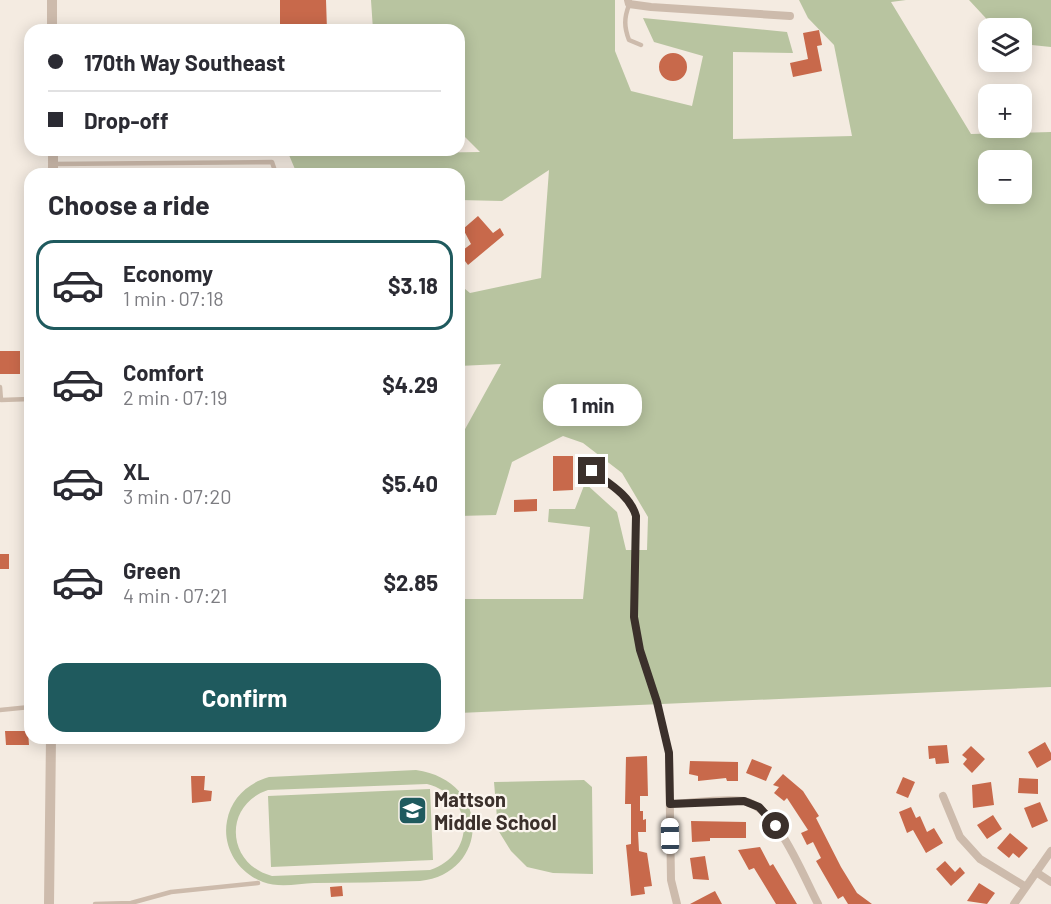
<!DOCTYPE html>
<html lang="en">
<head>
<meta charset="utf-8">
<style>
  body { margin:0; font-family:Barlow,sans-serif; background:#f2f2f3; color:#2b2b33; height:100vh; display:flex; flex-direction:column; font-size:22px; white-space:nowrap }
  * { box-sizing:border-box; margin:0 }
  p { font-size:20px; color:#7c7c81 }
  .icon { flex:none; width:33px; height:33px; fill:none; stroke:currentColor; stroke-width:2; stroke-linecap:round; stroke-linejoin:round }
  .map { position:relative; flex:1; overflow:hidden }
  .panel { position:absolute; left:24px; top:168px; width:441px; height:576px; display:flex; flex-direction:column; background:#fff; border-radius:18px; box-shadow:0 3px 15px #0003 }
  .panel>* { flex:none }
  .top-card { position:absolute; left:24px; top:24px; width:441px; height:132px; border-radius:18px; box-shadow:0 3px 15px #0003; display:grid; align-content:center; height:132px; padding:0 24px; background:#fff }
  .tools { position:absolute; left:978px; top:18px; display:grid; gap:12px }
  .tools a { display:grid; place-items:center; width:54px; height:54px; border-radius:12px; background:#fff; box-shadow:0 3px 15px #0003; font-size:30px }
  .end { position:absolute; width:27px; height:27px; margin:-14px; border:8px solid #3b302b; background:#fff; box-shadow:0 0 0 3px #fff }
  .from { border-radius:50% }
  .bubble { position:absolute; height:42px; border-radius:18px; background:#fff; box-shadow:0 3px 15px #0003; font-size:20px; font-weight:700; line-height:42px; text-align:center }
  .car { position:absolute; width:18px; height:36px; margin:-18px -9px; border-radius:8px; box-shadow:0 0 4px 2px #0007; background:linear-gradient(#fff 24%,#345 0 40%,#fff 0 76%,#345 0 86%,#fff 0) }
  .top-card b { display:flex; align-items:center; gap:21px; height:57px; font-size:22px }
  .top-card b+b { border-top:2px solid #e1e1e2 }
  .top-card i { width:15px; height:15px; background:#2b2b33 }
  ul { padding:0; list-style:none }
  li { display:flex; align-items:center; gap:18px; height:90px; margin:0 12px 9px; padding:0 12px; border:3px solid transparent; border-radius:18px }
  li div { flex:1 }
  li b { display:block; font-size:22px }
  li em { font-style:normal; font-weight:700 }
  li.current { border-color:#1f5a5e }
  li>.icon { width:54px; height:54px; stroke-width:1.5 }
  h2 { padding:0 24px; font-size:27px; line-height:72px }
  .primary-button { display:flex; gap:12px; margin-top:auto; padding:12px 24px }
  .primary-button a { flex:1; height:69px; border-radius:18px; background:#1f5a5e; color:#fff; font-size:24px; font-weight:700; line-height:69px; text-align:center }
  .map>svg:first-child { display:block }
</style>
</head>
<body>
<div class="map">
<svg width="1051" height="904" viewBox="0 0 1051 904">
  <rect width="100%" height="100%" fill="#f4ebe1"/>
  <!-- green -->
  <path fill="#b8c4a0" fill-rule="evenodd" d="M371,0h244v51l16,40 61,15 11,-50 -49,-14 -11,-24 144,14 6,21 -60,-1v87l119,-3 -18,-91 -26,-27 -9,-18h107l-15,2 80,132 80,-2v555l-592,26v-114h124l7,-72 -42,-5 1,-13h26l10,-26 32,29 9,38h21l1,-33 -26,-44 -39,-30 -20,-7 -51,26 -16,53 -37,1v-76l42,-76 -42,2v-82l11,9 71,-15 8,-108 -47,31 -43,-1v-26h-162l-8,-19 191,-3 -21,-21v-101h-86zM988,160h34v34h-34z
    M969,0h82v47l-29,-3v-16h-27z
    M416,770c77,11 73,104 4,111 -36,1 -71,2 -106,2 -16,1 -36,5 -51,-1 -25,-9 -41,-35 -36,-61 4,-23 21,-38 42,-44zM427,784c47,12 50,70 3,86l-158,6c-46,-12 -49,-71 -4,-86z
    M584,780l8,7 1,87 -40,-1 -26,-6 -16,-16 -13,-21 -4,-48z
    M430,789l3,71 -162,7 -3,-71z"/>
  <!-- building -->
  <path fill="#c8694b" d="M280,0h46l1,30h-47z
    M819,30l3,15 -5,1 5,25 -29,6 -3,-14 18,-4 -5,-26z
    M659 67a14 14 0 1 1 28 0a14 14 0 1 1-28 0Z
    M478,216l15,17 7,-5 4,7 -36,30 -9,-12 12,-9 -8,-15z
    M0,351h20v23h-20z
    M553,456h20v34l-20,1z
    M537,499v12l-23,1v-12z
    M0,554h9v15h-9z
    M5,731h23l1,14h-23z
    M1045,742l6,11v7l-14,8 -9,-16z
    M947,745l2,18 -13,1 -1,-6 -6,1 -1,-13z
    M971,746l14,13 -13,14 -9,-9 4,-5 -5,-4z
    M647,756l1,40h-8v15h3v9l3,-1v13h-8l1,19 8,2 5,33 -8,1 1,7 -14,2 -5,-51 5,-1v-40h-6l1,-47z
    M752,759l20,8 -6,14 -20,-8z
    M690,761l48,1v19h-11l-1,-3 -28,3v-5l-9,-2z
    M783,774l20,17 16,25 -3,2 25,49 16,26 15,11h-24l-5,-8 -5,3 -22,-38 5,-3 -8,-16 -6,3 -6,-12 7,-3 -21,-32 -3,3 -10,-8 5,-6 -6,-2z
    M191,776h14l-1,14 8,1 -1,10 -19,2z
    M903,777l12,5 -7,16 -12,-5z
    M1019,778l19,1v15l-20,-1z
    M991,782l3,23 -21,3 -1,-23z
    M1040,802l8,19 -16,7 -8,-20z
    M911,807l5,11 4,-2 7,16 7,-4 9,15 -17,10 -13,-23 -6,3 -8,-21z
    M993,815l9,14 -15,10 -10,-14z
    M691,821l55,1v16h-36v3l-18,1z
    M1010,833l18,15 -9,10 -6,-5 -4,5 -12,-10z
    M760,847l10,19 3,-2 24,40h-21l-22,-36 -5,2 -11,-20z
    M705,856l4,24 -16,-1 -3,-21z
    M945,861l10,11 5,-5 5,6 -14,13 -15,-17z
    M979,883l16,10 -8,11 -20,-3z
    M342,886l1,10 -12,1 -1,-10z
    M715,891l7,13h-32l21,-11z"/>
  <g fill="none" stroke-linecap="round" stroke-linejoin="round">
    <!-- service -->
    <path stroke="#cdbbac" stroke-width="4.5" d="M629,5c-5,13 -5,22 0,35l12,5
      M53,164l219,-2 4,12
      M459,222l3,-1
      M0,387l1,13 29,-1
      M592,471c16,12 38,24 44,45l-2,101 6,33 17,52 12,51
      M0,710l30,-3
      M95,904l36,-1 40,-11 87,-9"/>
    <!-- minor -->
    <path stroke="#cdbbac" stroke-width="8" d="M628,0l1,4 22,3 139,9
      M669,753l2,127 6,24
      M943,796l17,41 20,22 46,28
      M670,804c23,-1 51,-6 74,-3 33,6 59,75 74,103
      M1036,872l15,10
      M1014,904l37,-53"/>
    <!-- tertiary -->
    <path stroke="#cdbbac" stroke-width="10" d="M52,30v-30
      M53,150v24
      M49,904l2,-166"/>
  </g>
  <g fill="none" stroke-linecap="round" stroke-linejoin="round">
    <!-- route -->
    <path stroke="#3b302b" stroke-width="8" d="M592,471c16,12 38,24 44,45l-2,101 6,33 17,52 12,51 1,51 74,-3 15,6 17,19"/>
  </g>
  <!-- icons -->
  <defs>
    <symbol id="school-square" viewBox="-11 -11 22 22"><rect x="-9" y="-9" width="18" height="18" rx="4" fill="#1f5a5e" stroke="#fbf5ee"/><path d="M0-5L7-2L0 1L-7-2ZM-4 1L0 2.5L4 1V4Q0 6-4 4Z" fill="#fff"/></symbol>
  </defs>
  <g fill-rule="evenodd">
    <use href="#school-square" x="396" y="794" width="33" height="33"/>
  </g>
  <g text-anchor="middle" stroke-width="4.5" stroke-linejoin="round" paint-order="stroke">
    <!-- poi labels -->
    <g font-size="20" font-weight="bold" fill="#3b302b" stroke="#fbf5ee" text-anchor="start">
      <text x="434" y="807">Mattson<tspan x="434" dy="23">Middle School</tspan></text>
    </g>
  </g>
</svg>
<div class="tools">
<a><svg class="icon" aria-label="layers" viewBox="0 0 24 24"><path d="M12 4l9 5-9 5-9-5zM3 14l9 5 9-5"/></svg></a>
<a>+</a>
<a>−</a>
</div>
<i class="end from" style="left:776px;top:826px"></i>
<i class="end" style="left:592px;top:471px"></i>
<div class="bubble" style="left:543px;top:384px;width:99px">1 min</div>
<i class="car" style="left:670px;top:836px;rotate:359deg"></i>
<div class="top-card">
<b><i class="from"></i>170th Way Southeast</b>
<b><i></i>Drop-off</b>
</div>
<section class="panel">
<h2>Choose a ride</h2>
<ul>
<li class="current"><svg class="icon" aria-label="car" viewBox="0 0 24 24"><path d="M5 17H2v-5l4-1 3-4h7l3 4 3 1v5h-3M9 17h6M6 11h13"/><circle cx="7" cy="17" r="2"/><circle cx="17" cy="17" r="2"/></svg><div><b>Economy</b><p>1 min · 07:18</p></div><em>$3.18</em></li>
<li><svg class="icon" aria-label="car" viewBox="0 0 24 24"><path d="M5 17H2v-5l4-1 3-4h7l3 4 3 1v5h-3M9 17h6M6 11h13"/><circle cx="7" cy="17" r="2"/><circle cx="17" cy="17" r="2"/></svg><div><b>Comfort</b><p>2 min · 07:19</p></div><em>$4.29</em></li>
<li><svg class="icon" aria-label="car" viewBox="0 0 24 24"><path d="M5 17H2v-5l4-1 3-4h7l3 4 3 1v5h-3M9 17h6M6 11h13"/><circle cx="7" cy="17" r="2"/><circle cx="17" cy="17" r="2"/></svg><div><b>XL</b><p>3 min · 07:20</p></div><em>$5.40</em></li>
<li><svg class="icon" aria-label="car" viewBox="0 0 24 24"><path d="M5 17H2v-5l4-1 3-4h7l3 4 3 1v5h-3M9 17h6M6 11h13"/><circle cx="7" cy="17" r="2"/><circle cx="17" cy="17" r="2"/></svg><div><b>Green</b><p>4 min · 07:21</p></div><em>$2.85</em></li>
</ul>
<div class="primary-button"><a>Confirm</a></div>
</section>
</div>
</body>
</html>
